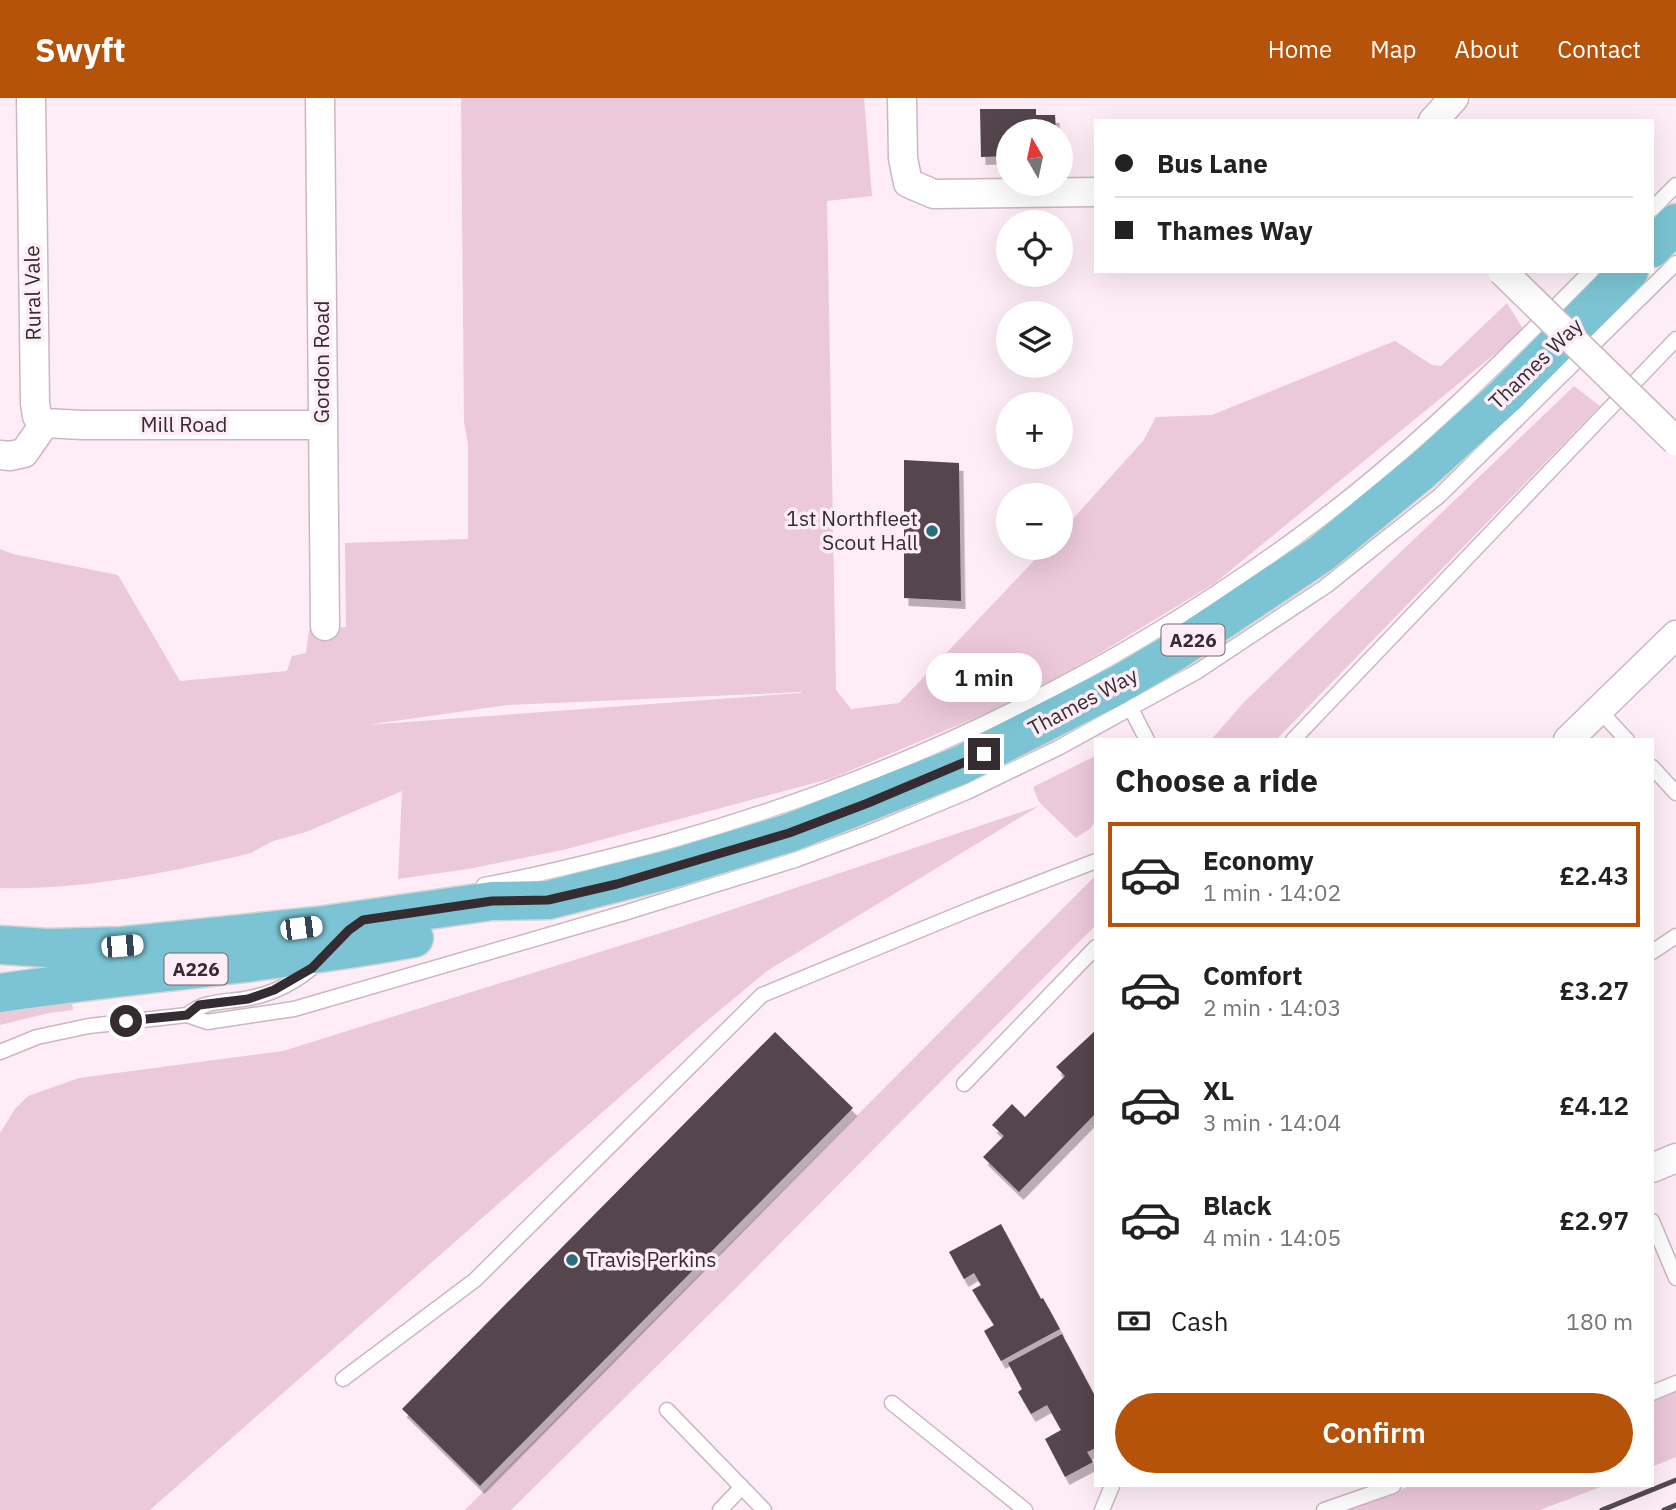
<!DOCTYPE html>
<html lang="en">
<head>
<meta charset="utf-8">
<style>
  body { margin:0; font-family:"IBM Plex Sans",sans-serif; background:#f6f6f6; color:#222; height:100vh; display:flex; flex-direction:column; font-size:26px; white-space:nowrap }
  * { box-sizing:border-box; margin:0 }
  p { font-size:23px; color:#767676 }
  .icon { flex:none; width:38px; height:38px; fill:none; stroke:currentColor; stroke-width:2; stroke-linecap:round; stroke-linejoin:round }
  .map { position:relative; flex:1; overflow:hidden }
  .side { position:absolute; left:1094px; top:640px; width:560px; height:749px; display:flex; flex-direction:column; background:#fff; border-radius:0px; box-shadow:0 7px 28px #0002 }
  .side>* { flex:none }
  .banner { position:absolute; left:1094px; top:21px; width:560px; height:154px; border-radius:0px; box-shadow:0 7px 28px #0002; display:grid; align-content:center; height:154px; padding:0 21px; background:#fff }
  .needle { width:46px; rotate:351deg }
  .controls { position:absolute; left:996px; top:21px; display:grid; gap:14px }
  .controls a { display:grid; place-items:center; width:77px; height:77px; border-radius:50%; background:#fff; box-shadow:0 7px 28px #0002; font-size:35px }
  .end { position:absolute; width:32px; height:32px; margin:-16px; border:9px solid #342c31; background:#fff; box-shadow:0 0 0 4px #fff }
  .from { border-radius:50% }
  .bubble { position:absolute; height:49px; border-radius:24px; background:#fff; box-shadow:0 7px 28px #0002; font-size:23px; font-weight:600; line-height:49px; text-align:center }
  .car { position:absolute; width:21px; height:42px; margin:-21px -10px; border-radius:9px; box-shadow:0 0 5px 2px #0007; background:linear-gradient(#fff 24%,#345 0 40%,#fff 0 76%,#345 0 86%,#fff 0) }
  .banner b { display:flex; align-items:center; gap:24px; height:66px; font-size:26px }
  .banner b+b { border-top:2px solid #e0e0e0 }
  .banner i { width:18px; height:18px; background:#222 }
  ul { padding:0; list-style:none }
  li { display:flex; align-items:center; gap:21px; height:105px; margin:0 14px 10px; padding:0 7px; border:4px solid transparent; border-radius:0px }
  li div { flex:1 }
  li b { display:block; font-size:26px }
  li em { font-style:normal; font-weight:600 }
  li.active { border-color:#b45309 }
  li>.icon { width:63px; height:63px; stroke-width:1.5 }
  h2 { padding:0 21px; font-size:32px; line-height:84px }
  .pay { display:flex; align-items:center; gap:18px; height:77px; padding:0 21px; font-size:26px }
  .pay p { margin-inline-start:auto }
  .primary-button { display:flex; gap:14px; margin-top:auto; padding:14px 21px }
  .primary-button a { flex:1; height:80px; border-radius:42px; background:#b45309; color:#fff; font-size:28px; font-weight:600; line-height:80px; text-align:center }
  header { display:flex; align-items:center; gap:42px; box-sizing:border-box; height:98px; padding:0 35px; background:#b45309; color:#fff }
  header strong { font-size:33px }
  nav { display:flex; gap:38px; margin-inline-start:auto; font-size:24px }
  .map>svg:first-child { display:block }
</style>
</head>
<body>
<header>
<strong>Swyft</strong>
<nav><a>Home</a><a>Map</a><a>About</a><a>Contact</a></nav>
</header>
<div class="map">
<svg width="1676" height="1412" viewBox="0 0 1676 1412">
  <defs>
    <filter id="shadow"><feDropShadow dx="4.5" dy="8" stdDeviation="0" flood-color="#0004"/></filter>
  </defs>
  <rect width="100%" height="100%" fill="#feedf6"/>
  <!-- green -->
  <path fill="#ecc8db" fill-rule="evenodd" d="M461,0h403l8,98 -45,5 9,489 15,19 48,-6 147,-155h14l1,-16 82,-91 13,-24 56,-2 183,-74 37,24 9,1 66,-63 17,27 -309,253 -181,110 -201,85 -270,72 -95,19 -70,10 4,-88 -96,41 -33,9 -22,12 -12,3c-79,18 -158,34 -239,32v-339l13,5 105,21 62,106 107,-10 5,-15 14,-3 3,-23 37,-3 -1,-84 123,-4v-95l-4,-22zM801,594v1l-435,32 142,-20z
    M1574,288l26,20 -324,334h-65l33,-38z
    M1095,658v65l-4,7 -15,10 -37,-36 -6,-15z
    M1039,708l-272,165 -71,59 -546,480h-150v-377l15,-24 13,-13 51,-18 204,-27 400,-125z
    M1095,778v50l-360,363 -224,221h-46z
    M71,893l2,19 -24,3 -49,12v-19z
    M1676,1285v74l-24,10v-74z
    M1410,1388h193l-63,24h-194z"/>
  <!-- building -->
  <path fill="#55444d" filter="url(#shadow)" d="M980,11h56v6h19l1,16h-48v25l-27,1z
    M904,362l55,3 2,138 -57,-3z
    M1096,932v83l-77,79 -36,-35 21,-21 -12,-11 20,-21 13,13 40,-41 -9,-9z
    M775,934l78,76 -373,378 -78,-77z
    M1001,1126l40,75 2,-1 17,31 -59,32 -17,-30 10,-6 -22,-35 9,-5 -7,-12 -10,6 -15,-27z
    M1062,1236l34,64v50l-9,4 6,10 -28,15 -20,-38 16,-9 -14,-25 -16,9 -13,-22 4,-3 -14,-26z"/>
  <g fill="none" stroke-linecap="round" stroke-linejoin="round">
    <defs>
      <path id="lane" d="M1652,111l24,-24
        M1127,603l20,39
        M1599,612l28,30
        M1293,642l383,-401
        M1652,669l24,26
        M484,787c61,-11 122,-27 182,-43 236,-66 451,-170 648,-318 100,-75 189,-164 277,-253
        M1652,854l24,-16
        M187,917c20,-16 38,-12 62,-17 24,-4 49,-17 67,-34
        M0,954l37,-15 52,-11 98,-11 20,7 87,-13 330,-96 171,-53 78,-29 94,-39 91,-44 140,-77 128,-85 113,-90 237,-233
        M964,986l132,-137
        M1652,1123l24,57
        M343,1281l132,-99 287,-285 214,-88 120,-46
        M1652,1295l24,-10
        M892,1305l133,107
        M667,1312l97,100
        M720,1412l22,-23
        M1102,1412l10,-24
        M1324,1412l69,-24"/>
      <path id="street" d="M320,0l5,528
        M902,0l1,60 5,25 26,11 162,-2
        M1433,23l21,-23
        M45,325l37,2h241
        M0,357l10,1 14,-3 21,-30 -8,-7 -2,-13 -4,-305
        M1568,642l108,-105
        M1652,1070l24,-10"/>
      <path id="primary" d="M1652,150l24,-25
        M0,847l48,3 74,-2 195,-20 175,-25 56,-1 123,-31 118,-36 172,-68 157,-80 56,-33 148,-99 102,-84 82,-74 123,-124
        M0,895c138,-20 277,-30 414,-55"/>
    </defs>
    <!-- lane casing -->
    <use href="#lane" stroke="#cbb7c2" stroke-width="17"/>
    <!-- street casing -->
    <use href="#street" stroke="#cbb7c2" stroke-width="31"/>
    <!-- primary casing -->
    <use href="#primary" stroke="#d6d5d6" stroke-width="41"/>
    <!-- lane -->
    <use href="#lane" stroke="#fff" stroke-width="14"/>
    <!-- street -->
    <use href="#street" stroke="#fff" stroke-width="28"/>
    <!-- primary -->
    <use href="#primary" stroke="#7cc4d3" stroke-width="38"/>
    <!-- rail -->
    <path stroke="#544b50" stroke-width="5" d="M1602,1412l74,-30
      M1664,1412l12,-5"/>
    <defs>
      <path id="street-bridge" d="M1502,173l174,170"/>
    </defs>
    <!-- street-bridge casing -->
    <use href="#street-bridge" stroke="#cbb7c2" stroke-width="31" stroke-linecap="butt"/>
    <!-- street-bridge -->
    <use href="#street-bridge" stroke="#fff" stroke-width="28"/>
  </g>
  <g fill="none" stroke-linecap="round" stroke-linejoin="round">
    <!-- route -->
    <path stroke="#342c31" stroke-width="9" d="M126,923l61,-6 12,-10 49,-6 26,-9 38,-22 37,-38 14,-10 129,-19 56,-1 69,-16 172,-51 79,-30 116,-49"/>
  </g>
  <!-- markers -->
  <g fill="#286d7c" stroke="#feedf6" stroke-width="2.5">
    <circle cx="932" cy="433" r="7"/>
    <circle cx="572" cy="1162" r="7"/>
  </g>
  <g text-anchor="middle" stroke-width="7" stroke-linejoin="round" paint-order="stroke">
    <!-- shield labels -->
    <g fill="#feedf6" stroke="#71666c" stroke-width="2">
      <rect x="1161.5" y="526.5" width="63" height="31" rx="5"/>
      <rect x="164.5" y="855.5" width="63" height="31" rx="5"/>
    </g>
    <g font-size="19" font-weight="bold" fill="#342c31">
      <text x="1193" y="549">A226</text>
      <text x="196" y="878">A226</text>
    </g>
    <!-- street labels -->
    <g font-size="21" fill="#342c31" stroke="#feedf6">
      <text transform="translate(33 195) rotate(-91)" y="7">Rural Vale</text>
      <text transform="translate(322 264) rotate(-90)" y="7">Gordon Road</text>
      <text transform="translate(1536 266) rotate(-44)" y="7">Thames Way</text>
      <text x="184" y="334">Mill Road</text>
      <text transform="translate(1083 604) rotate(-28)" y="7">Thames Way</text>
    </g>
    <!-- poi labels -->
    <g font-size="21" fill="#342c31" stroke="#feedf6" text-anchor="end">
      <text x="918" y="428">1st Northfleet<tspan x="918" dy="24">Scout Hall</tspan></text>
      <text x="586" y="1169" text-anchor="start">Travis Perkins</text>
    </g>
  </g>
</svg>
<div class="controls">
<a><svg class="needle" viewBox="-14 -14 28 28"><path d="M0-13l5 13h-10z" fill="#e53935"/><path d="M0 13l5-13h-10z" fill="#767676"/></svg></a>
<a><svg class="icon" aria-label="locate" viewBox="0 0 24 24"><circle cx="12" cy="12" r="6"/><path d="M12 2v4M12 18v4M2 12h4M18 12h4"/></svg></a>
<a><svg class="icon" aria-label="layers" viewBox="0 0 24 24"><path d="M12 4l9 5-9 5-9-5zM3 14l9 5 9-5"/></svg></a>
<a>+</a>
<a>−</a>
</div>
<i class="end from" style="left:126px;top:923px"></i>
<i class="end" style="left:984px;top:656px"></i>
<div class="bubble" style="left:926px;top:555px;width:116px">1 min</div>
<i class="car" style="left:301px;top:830px;rotate:83deg"></i>
<i class="car" style="left:122px;top:848px;rotate:85deg"></i>
<div class="banner">
<b><i class="from"></i>Bus Lane</b>
<b><i></i>Thames Way</b>
</div>
<section class="side">
<h2>Choose a ride</h2>
<ul>
<li class="active"><svg class="icon" aria-label="car" viewBox="0 0 24 24"><path d="M5 17H2v-5l4-1 3-4h7l3 4 3 1v5h-3M9 17h6M6 11h13"/><circle cx="7" cy="17" r="2"/><circle cx="17" cy="17" r="2"/></svg><div><b>Economy</b><p>1 min · 14:02</p></div><em>£2.43</em></li>
<li><svg class="icon" aria-label="car" viewBox="0 0 24 24"><path d="M5 17H2v-5l4-1 3-4h7l3 4 3 1v5h-3M9 17h6M6 11h13"/><circle cx="7" cy="17" r="2"/><circle cx="17" cy="17" r="2"/></svg><div><b>Comfort</b><p>2 min · 14:03</p></div><em>£3.27</em></li>
<li><svg class="icon" aria-label="car" viewBox="0 0 24 24"><path d="M5 17H2v-5l4-1 3-4h7l3 4 3 1v5h-3M9 17h6M6 11h13"/><circle cx="7" cy="17" r="2"/><circle cx="17" cy="17" r="2"/></svg><div><b>XL</b><p>3 min · 14:04</p></div><em>£4.12</em></li>
<li><svg class="icon" aria-label="car" viewBox="0 0 24 24"><path d="M5 17H2v-5l4-1 3-4h7l3 4 3 1v5h-3M9 17h6M6 11h13"/><circle cx="7" cy="17" r="2"/><circle cx="17" cy="17" r="2"/></svg><div><b>Black</b><p>4 min · 14:05</p></div><em>£2.97</em></li>
</ul>
<div class="pay"><svg class="icon" aria-label="cash" viewBox="0 0 24 24"><path d="M3 7h18v10H3z"/><circle cx="12" cy="12" r="2"/></svg>Cash<p>180 m</p></div>
<div class="primary-button"><a>Confirm</a></div>
</section>
</div>
</body>
</html>
